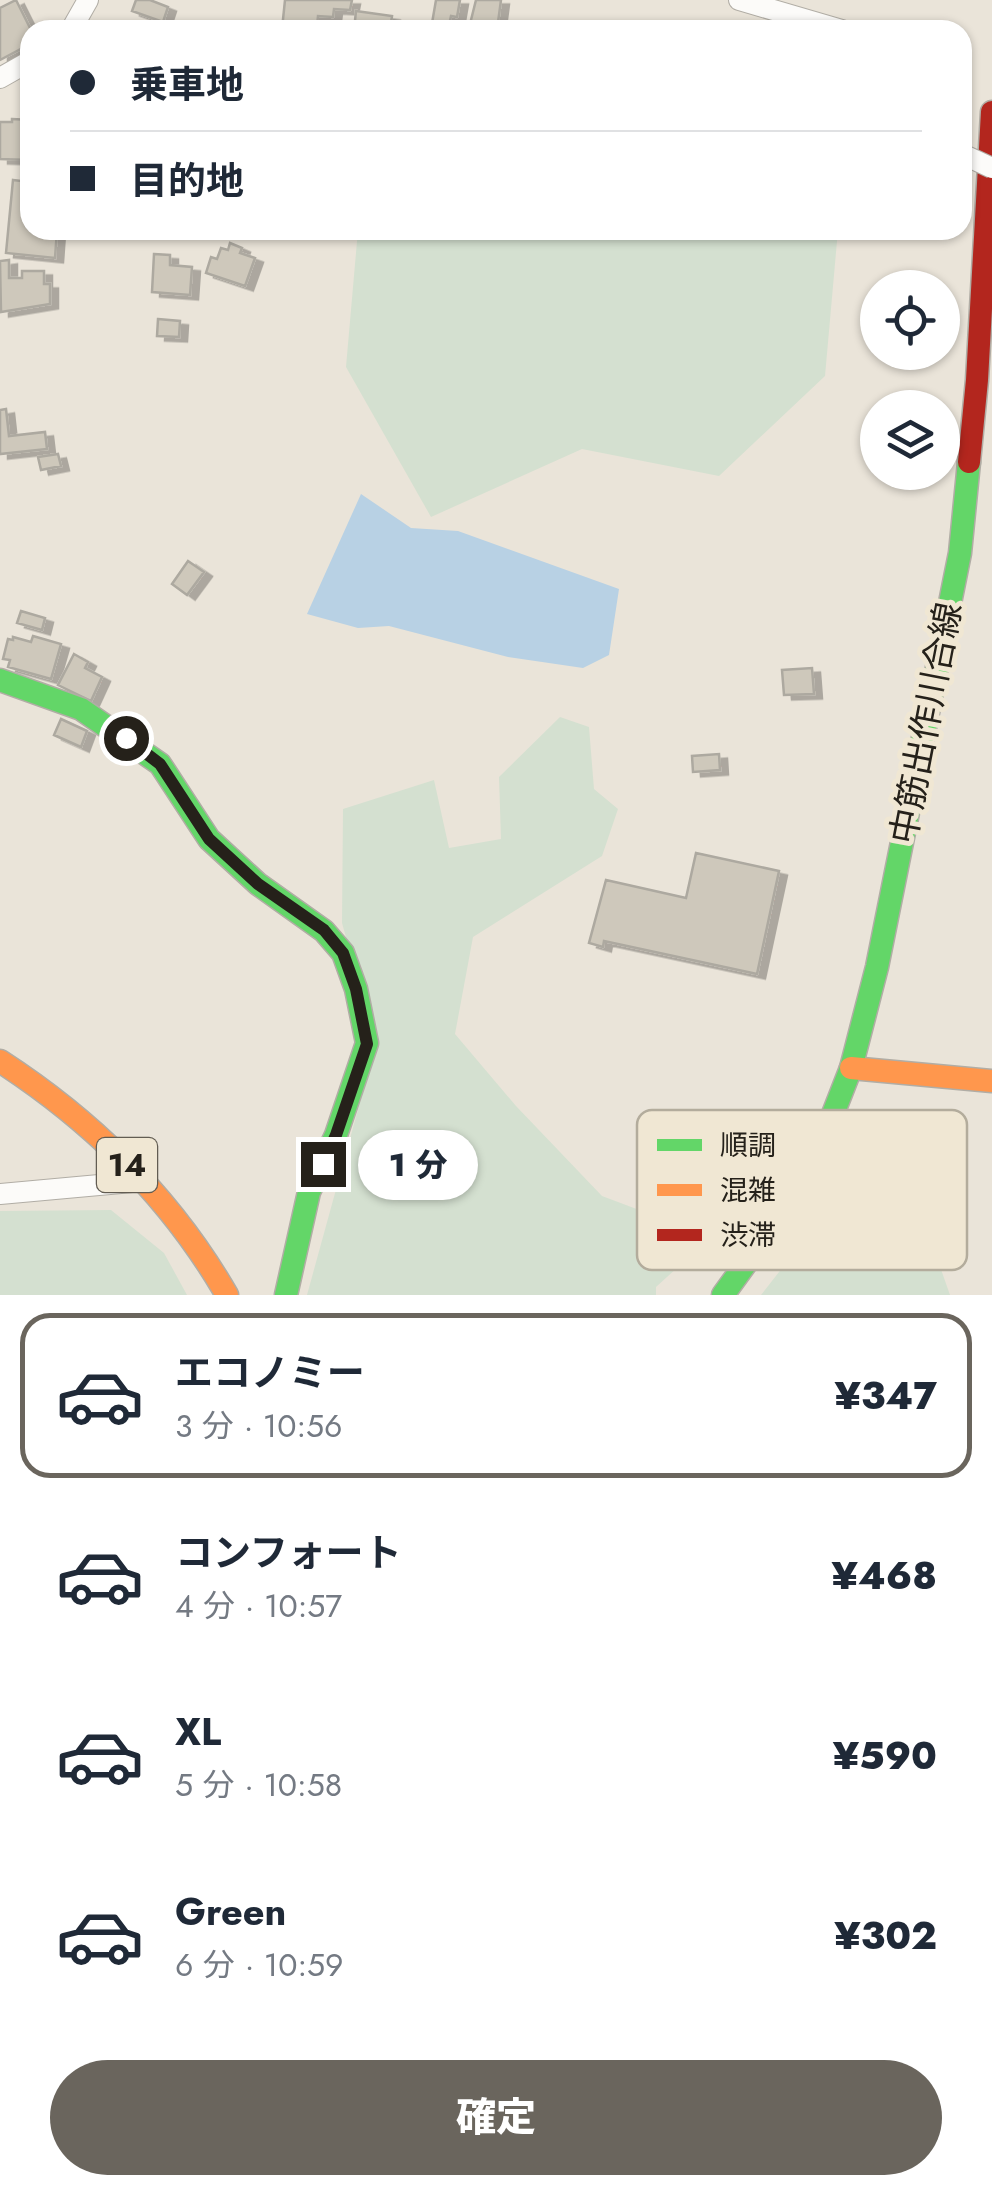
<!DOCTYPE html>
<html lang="ja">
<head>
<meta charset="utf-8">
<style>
  body { margin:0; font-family:Jost,"Noto Sans JP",sans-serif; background:#f2f2f3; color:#1f2937; height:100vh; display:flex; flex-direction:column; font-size:38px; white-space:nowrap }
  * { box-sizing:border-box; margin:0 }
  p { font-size:32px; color:#747a83 }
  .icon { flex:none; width:55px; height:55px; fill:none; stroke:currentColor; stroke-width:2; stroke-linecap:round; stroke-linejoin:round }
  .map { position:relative; height:1295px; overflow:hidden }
  .details { display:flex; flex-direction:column; background:#fff; flex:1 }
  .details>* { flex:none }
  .guide { position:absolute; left:20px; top:20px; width:952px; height:220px; border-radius:30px; box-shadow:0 2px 8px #0004; display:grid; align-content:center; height:220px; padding:0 50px; background:#fff }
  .controls { position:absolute; left:860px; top:270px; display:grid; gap:20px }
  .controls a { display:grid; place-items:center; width:100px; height:100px; border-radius:50%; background:#fff; box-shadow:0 2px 8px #0004; font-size:50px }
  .end { position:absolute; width:45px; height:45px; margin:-22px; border:12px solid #25211a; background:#fff; box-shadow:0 0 0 5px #fff }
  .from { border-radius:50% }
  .bubble { position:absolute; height:70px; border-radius:35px; background:#fff; box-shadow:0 2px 8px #0004; font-size:32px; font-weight:800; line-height:70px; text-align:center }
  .guide b { display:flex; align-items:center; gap:35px; height:95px; font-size:38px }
  .guide b+b { border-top:2px solid #e0e1e3 }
  .guide i { width:25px; height:25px; background:#1f2937 }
  ul { padding:18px 0 0; list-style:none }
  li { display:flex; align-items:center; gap:30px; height:165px; margin:0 20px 15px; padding:0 30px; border:5px solid transparent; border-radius:30px }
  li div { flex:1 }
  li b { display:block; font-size:38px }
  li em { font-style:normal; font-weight:800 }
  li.active { border-color:#6a655d }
  li>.icon { width:90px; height:90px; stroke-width:1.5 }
  .primary-button { display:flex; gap:20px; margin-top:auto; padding:20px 50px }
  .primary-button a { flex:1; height:115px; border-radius:60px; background:#6a655d; color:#fff; font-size:40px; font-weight:800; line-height:115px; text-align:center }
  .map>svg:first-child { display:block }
</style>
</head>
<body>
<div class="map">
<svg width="992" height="1295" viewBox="0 0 992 1295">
  <defs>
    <filter id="shadow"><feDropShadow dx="8" dy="4.5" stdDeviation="0" flood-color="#0004"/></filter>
  </defs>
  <rect width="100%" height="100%" fill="#eae4d9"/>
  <!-- green -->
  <path fill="#d4e0d0" d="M358,230h480l-13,146 -106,100 -137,-27 -151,68 -85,-150z
    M560,717l29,10 5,62 24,20 -16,47 -129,81 -18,97 61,72 86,90 109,41 -55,50v8h-349l69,-251 -34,-121 1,-114 91,-29 15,68 52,-9 -2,-62z
    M834,1191l103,67 13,37h-189l54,-69z
    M111,1210l53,43 23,42h-187v-84z"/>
  <!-- water -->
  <path fill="#b8d1e4" d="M361,494l50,34 47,3 161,58 -10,66 -26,13 -75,-11 -119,-31 -31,2 -51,-14z"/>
  <!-- building -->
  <path fill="#cec8bb" stroke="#ada9a0" stroke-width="2.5" filter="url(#shadow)" d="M16,0l15,30 -1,14 -30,16v-52z
    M136,0h14l18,7 -5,15 -31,-11z
    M285,0h67l-2,10 -16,-1 -1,8 -15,-1 -1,10 12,1v3l-47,-1z
    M436,0h24l-3,17 -6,-1 -3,14 -17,-1z
    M476,0h25l-4,30 -28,-2z
    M356,11l36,5 -2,14h-36z
    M12,119l18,1v40l-30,-1v-37h12z
    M13,180l17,2 -4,44h4v4h27l-2,28 -49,-5z
    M230,243l12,5 -2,5 15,5 -10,28 -39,-13 5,-16 6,2 4,-11 7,2z
    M154,254l16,1v10l22,2 -2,28 -38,-3z
    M9,260v18h13v-7h22v13h6v20l-49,8 -1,-51z
    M158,319l22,2 -1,16 -22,-1z
    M6,409l3,27 36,-4 2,17 -47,5v-44z
    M58,454l3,12 -20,4 -3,-13z
    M188,561l16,11 -17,23 -15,-11z
    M21,611l24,7 -3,12 -25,-7z
    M33,636l28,8 -10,35 -43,-12 2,-7 -7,-1 5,-20 5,1v-3l18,5z
    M74,654l14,8 -3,6 17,9 -11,24 -33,-16z
    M812,668l2,26 -30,1 -2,-25z
    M61,719l26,12 -6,16 -27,-12z
    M719,754l1,16 -27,2 -1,-16z
    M696,853l83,18 -22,103 -153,-33 -1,6 -14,-4 17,-63 80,18z"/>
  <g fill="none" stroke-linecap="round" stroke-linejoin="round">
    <defs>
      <path id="street" d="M739,0l103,30
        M71,30l17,-30
        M0,78l30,-17
        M0,1194l143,-13"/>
      <path id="fast" d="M0,680l81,29 79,55 49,75 49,45 66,47 19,22 13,36 11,54 -31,92 -27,57 -23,103
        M723,1295l58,-80 45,-83 25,-64 26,-101 83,-414 9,-91"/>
      <path id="slow" d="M0,1061c94,61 171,137 227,234
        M851,1068l141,13"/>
      <path id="jam" d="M969,462l8,-82 15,-268"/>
    </defs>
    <!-- street casing -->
    <use href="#street" stroke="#b1ada5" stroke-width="22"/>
    <!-- fast casing -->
    <use href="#fast" stroke="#b1ada5" stroke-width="25"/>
    <!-- slow casing -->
    <use href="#slow" stroke="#b1ada5" stroke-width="25"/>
    <!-- jam casing -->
    <use href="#jam" stroke="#b1ada5" stroke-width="25"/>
    <!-- street -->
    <use href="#street" stroke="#fcfbf9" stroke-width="20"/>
    <!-- fast -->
    <use href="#fast" stroke="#63d668" stroke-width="22"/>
    <!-- slow -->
    <use href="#slow" stroke="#ff974d" stroke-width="22"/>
    <!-- jam -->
    <use href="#jam" stroke="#b3261e" stroke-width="22"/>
    <defs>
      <path id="street-bridge" d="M962,154l30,14"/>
    </defs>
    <!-- street-bridge casing -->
    <use href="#street-bridge" stroke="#b1ada5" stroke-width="22" stroke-linecap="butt"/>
    <!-- street-bridge -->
    <use href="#street-bridge" stroke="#fcfbf9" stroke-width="20"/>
  </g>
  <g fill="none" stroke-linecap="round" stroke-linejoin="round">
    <!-- route -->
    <path stroke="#25211a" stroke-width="12" d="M126,738l34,26 49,75 49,45 66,46 19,23 13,36 11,55 -31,91 -13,29"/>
  </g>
  <g text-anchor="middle" stroke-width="10" stroke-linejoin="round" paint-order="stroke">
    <!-- shield labels -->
    <rect fill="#f0e7d3" stroke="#625c52" stroke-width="2.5" x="97" y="1138" width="60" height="54" rx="8"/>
    <g font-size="32" font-weight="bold" fill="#25211a">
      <text x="127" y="1176">14</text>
    </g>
    <!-- street labels -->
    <g font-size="35" fill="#25211a" stroke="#f0e7d3">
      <text transform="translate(926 723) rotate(-79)" y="12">中筋出作川合線</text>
    </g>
  </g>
  <!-- legend -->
  <rect x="637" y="1110" width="330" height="160" rx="15" fill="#f0e7d3" stroke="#b3ac9c" stroke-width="2.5"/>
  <rect x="657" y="1139" width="45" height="12" fill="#63d668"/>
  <rect x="657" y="1184" width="45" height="12" fill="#ff974d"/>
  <rect x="657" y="1229" width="45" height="12" fill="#b3261e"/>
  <g font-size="28" fill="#25211a">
    <text x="720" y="1155">順調</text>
    <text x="720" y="1200">混雑</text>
    <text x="720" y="1245">渋滞</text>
  </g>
</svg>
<div class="controls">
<a><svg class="icon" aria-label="locate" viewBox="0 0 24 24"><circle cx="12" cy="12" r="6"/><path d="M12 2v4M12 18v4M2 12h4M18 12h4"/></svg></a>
<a><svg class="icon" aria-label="layers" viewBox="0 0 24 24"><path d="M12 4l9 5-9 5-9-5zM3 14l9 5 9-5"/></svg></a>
</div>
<i class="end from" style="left:126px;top:738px"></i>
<i class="end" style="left:323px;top:1164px"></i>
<div class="bubble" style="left:358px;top:1130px;width:120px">1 分</div>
<div class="guide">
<b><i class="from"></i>乗車地</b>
<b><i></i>目的地</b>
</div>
</div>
<section class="details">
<ul>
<li class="active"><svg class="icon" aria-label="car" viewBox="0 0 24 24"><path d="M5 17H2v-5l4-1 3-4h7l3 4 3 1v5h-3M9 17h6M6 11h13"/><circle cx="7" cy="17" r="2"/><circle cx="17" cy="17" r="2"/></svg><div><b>エコノミー</b><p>3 分 · 10:56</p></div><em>¥347</em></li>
<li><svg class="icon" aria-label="car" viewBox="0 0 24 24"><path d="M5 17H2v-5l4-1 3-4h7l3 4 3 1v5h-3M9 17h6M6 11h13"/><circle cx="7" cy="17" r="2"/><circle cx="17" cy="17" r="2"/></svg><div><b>コンフォート</b><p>4 分 · 10:57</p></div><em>¥468</em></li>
<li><svg class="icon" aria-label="car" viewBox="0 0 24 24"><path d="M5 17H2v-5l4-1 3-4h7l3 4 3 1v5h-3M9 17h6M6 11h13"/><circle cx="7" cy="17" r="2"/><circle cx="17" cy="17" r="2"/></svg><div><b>XL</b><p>5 分 · 10:58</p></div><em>¥590</em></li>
<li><svg class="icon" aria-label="car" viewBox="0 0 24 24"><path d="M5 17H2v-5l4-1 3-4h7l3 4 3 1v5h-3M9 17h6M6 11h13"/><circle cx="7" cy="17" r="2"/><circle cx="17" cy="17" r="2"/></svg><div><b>Green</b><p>6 分 · 10:59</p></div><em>¥302</em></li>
</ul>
<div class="primary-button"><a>確定</a></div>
</section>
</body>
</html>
